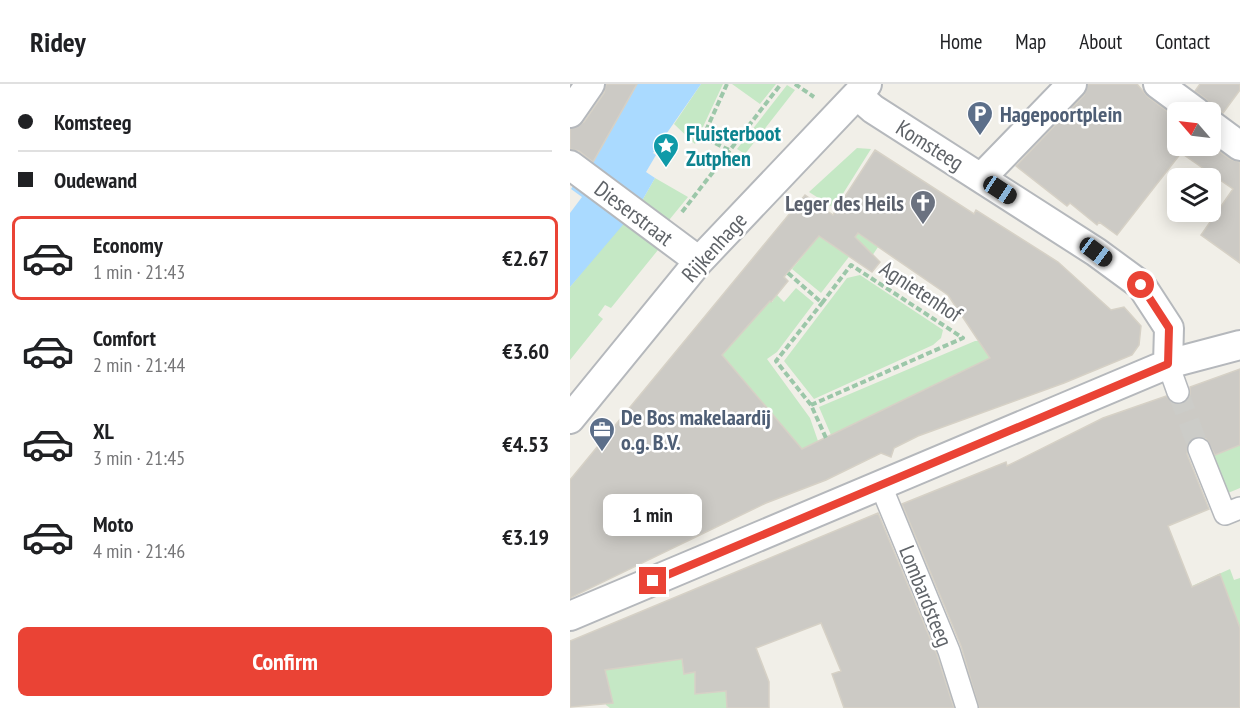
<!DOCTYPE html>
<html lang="en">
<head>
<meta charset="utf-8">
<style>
  body { margin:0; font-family:"PT Sans Narrow",sans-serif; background:#f6f6f6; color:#202124; height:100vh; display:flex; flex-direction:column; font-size:22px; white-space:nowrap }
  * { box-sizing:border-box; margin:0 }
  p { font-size:20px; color:#757577 }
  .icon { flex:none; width:33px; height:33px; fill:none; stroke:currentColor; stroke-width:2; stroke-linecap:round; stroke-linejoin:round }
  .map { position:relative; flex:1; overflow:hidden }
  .sheet { display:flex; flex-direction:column; background:#fff; width:570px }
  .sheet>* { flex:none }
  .hud { display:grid; align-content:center; height:132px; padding:0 18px; background:#fff }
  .needle { width:39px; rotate:298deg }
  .tools { position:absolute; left:597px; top:18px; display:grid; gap:12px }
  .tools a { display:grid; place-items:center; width:54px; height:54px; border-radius:9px; background:#fff; box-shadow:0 3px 15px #0003; font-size:30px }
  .end { position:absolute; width:27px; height:27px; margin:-14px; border:8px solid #ea4335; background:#fff; box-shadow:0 0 0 3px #fff }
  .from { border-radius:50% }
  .bubble { position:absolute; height:42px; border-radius:9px; background:#fff; box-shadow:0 3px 15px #0003; font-size:20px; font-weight:800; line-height:42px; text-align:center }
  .car { position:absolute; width:18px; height:36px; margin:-18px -9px; border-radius:8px; box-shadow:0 0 4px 2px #0007; background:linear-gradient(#222 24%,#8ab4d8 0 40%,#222 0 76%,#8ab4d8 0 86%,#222 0) }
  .hud b { display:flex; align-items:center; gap:21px; height:57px; font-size:22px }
  .hud b+b { border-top:2px solid #e0e0e0 }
  .hud i { width:15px; height:15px; background:#202124 }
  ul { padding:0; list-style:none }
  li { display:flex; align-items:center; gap:18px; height:84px; margin:0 12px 9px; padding:0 6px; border:3px solid transparent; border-radius:9px }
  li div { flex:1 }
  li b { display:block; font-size:22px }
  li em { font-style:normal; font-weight:800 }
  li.active { border-color:#ea4335 }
  li>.icon { width:54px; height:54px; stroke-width:1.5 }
  .primary-button { display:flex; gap:12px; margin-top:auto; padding:12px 18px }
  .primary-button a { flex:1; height:69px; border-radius:9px; background:#ea4335; color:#fff; font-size:24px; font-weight:800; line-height:69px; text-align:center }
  header { display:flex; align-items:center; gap:36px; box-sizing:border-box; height:84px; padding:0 30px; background:#fff; border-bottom:2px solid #e0e0e0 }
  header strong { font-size:28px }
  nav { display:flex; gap:33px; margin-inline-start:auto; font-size:21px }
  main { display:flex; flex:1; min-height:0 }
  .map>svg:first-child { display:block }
</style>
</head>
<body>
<header>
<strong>Ridey</strong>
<nav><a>Home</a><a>Map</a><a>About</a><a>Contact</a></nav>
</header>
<main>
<section class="sheet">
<div class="hud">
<b><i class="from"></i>Komsteeg</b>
<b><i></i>Oudewand</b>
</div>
<ul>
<li class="active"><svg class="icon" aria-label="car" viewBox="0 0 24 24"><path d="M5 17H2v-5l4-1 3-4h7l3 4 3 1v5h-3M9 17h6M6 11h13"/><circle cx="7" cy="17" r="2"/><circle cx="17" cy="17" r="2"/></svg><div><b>Economy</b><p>1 min · 21:43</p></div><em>€2.67</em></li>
<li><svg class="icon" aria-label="car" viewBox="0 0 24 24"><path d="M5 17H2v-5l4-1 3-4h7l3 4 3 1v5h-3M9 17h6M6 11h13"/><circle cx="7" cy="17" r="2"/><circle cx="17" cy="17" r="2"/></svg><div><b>Comfort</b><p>2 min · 21:44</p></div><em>€3.60</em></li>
<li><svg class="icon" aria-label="car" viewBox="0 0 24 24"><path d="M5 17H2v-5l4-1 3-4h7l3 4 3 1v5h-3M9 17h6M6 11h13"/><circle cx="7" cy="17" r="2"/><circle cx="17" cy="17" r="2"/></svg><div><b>XL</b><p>3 min · 21:45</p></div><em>€4.53</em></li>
<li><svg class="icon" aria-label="car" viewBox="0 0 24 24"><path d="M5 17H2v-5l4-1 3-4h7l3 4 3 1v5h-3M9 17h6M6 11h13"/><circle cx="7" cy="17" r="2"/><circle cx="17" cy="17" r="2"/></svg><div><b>Moto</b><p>4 min · 21:46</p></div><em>€3.19</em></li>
</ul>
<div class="primary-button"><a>Confirm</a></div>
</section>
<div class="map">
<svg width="670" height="624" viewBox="0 0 670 624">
  <rect width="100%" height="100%" fill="#f1efe8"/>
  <!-- green -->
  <path fill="#c5e8c5" d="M131,0h22l-28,60 -21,-20z
    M162,0h44l-16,20z
    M217,1l8,5 -50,64 -8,-5z
    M287,64l14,1 -37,59 -25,-16z
    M85,94l33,19 -23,28 -26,-19z
    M57,133l35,28 -51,63 -6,-3 -7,10 5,4 -33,41v-73z
    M288,149l20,14 -8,12 -15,-10 -34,44 -29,-24 27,-33 26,18z
    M290,191l83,55 -2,8 -8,7 -119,54 -30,-38 63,-83z
    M226,204l18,15 -37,49 -10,7 43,59 8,23 -16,8 -80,-94 46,-56 4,3 5,-7 7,7z
    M486,254l-104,39 -121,58 -12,-28 156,-66z
    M670,359v45l-12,5 -15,-40z
    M660,485l4,11 6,-2v50l-38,-17 -10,-25z
    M84,568l2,11 26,-4 2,15 29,-6 -18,8v18l31,-3 1,17h-117l-4,-3 -5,-26 6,-1 -2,-8z"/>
  <!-- water -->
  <path fill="#aadaff" d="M67,0h64l-48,69 3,2 -10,17 9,6 -16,28 -69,81v-74l12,-16 -11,-8 18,-27 3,2z"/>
  <!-- building -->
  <path fill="#cccac5" stroke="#d6d1c6" stroke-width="1.5" fill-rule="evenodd" d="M36,0h31l-44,78 -14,-11 -9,-2v-20l14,-7 20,-29z
    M518,0h49l11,13 30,22v27l32,-1 20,14 10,3v101l-39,-28 32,-46 -52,-36 -64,82 -18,-13 -2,3 -27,-22 -3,3 -51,-40 68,-71z
    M630,0h40v6l-17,23 -11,-5 -6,-9 -11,-8z
    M305,66l99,64 2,-4 82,52 53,48 13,-3 17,19 -2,19 -7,10 -68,28 -146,53 -24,12 -3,9 -10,-4 -55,27 -60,23 -196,95v-118l235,-285 28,20zM288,149l90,62 42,63 -188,91 -80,-94 48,-54 1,1 17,-21 -4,-4 35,-41 53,36 8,-10 -25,-25z
    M670,285v76l-25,10 -9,-16 -11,-2 -6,4 -2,13 22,55 -41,17 24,61 28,-13 20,54v80h-261l-18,-62 -59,-142 104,-42 1,4 96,-48 63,-22 9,8h8l7,-9v-8z
    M308,429l59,142 17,53h-110l-12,-34 9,-3 -20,-48 -65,25 13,34v26h-42l-1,-17 -31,3v-22l-11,2 -2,-15 -77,11 8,33 -43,4v-66z"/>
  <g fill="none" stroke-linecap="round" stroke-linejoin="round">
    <!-- pedestrian-tunnel -->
    <path stroke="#ccccc8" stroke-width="21" stroke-dasharray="21 10" stroke-linecap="butt" d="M608,308l21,57"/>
    <defs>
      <path id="pedestrian" d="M598,280l10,28
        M629,365l26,65 15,-6
        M311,402l68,165 18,57"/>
      <path id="minor" d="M588,0l38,28
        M287,11l16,14 223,143 45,33 28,43 -1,36
        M0,29l20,-29
        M640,40l30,22
        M0,81l129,96
        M411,94l91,-94
        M0,335l129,-158 168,-177
        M0,532l598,-252 72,-19"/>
    </defs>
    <!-- pedestrian casing -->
    <use href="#pedestrian" stroke="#b5b8bc" stroke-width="24"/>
    <!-- minor casing -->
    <use href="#minor" stroke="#b5b8bc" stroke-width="32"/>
    <!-- path -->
    <path stroke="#9cc7a9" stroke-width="4" stroke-dasharray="6 3" stroke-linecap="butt" d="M157,0l-24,53 26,13
      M225,0l19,13
      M112,128l99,-128
      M218,189l34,30 29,-38 112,73 -152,67 15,33
      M241,321l-35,-44 46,-58"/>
    <!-- pedestrian -->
    <use href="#pedestrian" stroke="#fff" stroke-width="21"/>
    <!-- minor -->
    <use href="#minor" stroke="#fff" stroke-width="28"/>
  </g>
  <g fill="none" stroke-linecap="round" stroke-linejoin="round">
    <!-- route -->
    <path stroke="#ea4335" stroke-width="8" d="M83,497l515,-217 1,-36 -28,-43"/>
  </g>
  <!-- icons -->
  <defs>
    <symbol id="parking-pin" viewBox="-11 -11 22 30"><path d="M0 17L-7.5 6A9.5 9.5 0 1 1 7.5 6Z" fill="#5c6f8a" stroke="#fff"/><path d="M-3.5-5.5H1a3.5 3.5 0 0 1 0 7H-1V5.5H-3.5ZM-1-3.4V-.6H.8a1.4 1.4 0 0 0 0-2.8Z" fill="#fff"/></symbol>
    <symbol id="sight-pin" viewBox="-11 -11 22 30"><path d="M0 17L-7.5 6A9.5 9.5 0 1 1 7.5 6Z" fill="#0f9aa8" stroke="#fff"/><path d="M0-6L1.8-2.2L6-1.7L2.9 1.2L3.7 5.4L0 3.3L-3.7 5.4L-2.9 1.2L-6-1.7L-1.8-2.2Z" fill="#fff"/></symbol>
    <symbol id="church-pin" viewBox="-11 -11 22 30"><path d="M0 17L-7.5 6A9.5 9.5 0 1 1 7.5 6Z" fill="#6b7280" stroke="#fff"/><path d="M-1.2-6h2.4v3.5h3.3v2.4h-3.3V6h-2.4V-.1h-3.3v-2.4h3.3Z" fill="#fff"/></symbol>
    <symbol id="office-pin" viewBox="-11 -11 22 30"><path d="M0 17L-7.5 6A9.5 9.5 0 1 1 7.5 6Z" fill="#5c6f8a" stroke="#fff"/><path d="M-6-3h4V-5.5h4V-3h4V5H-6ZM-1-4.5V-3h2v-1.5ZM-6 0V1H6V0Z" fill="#fff"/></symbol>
  </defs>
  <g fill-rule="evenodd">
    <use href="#parking-pin" x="395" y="15" width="30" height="40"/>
    <use href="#sight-pin" x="81" y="47" width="30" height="40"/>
    <use href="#church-pin" x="338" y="104" width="30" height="40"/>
    <use href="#office-pin" x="17" y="331" width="30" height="40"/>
  </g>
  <g text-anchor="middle" stroke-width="5" stroke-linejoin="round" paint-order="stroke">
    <!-- service labels -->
    <g font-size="22" font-weight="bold" fill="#4e5e75" stroke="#fff" text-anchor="start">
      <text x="430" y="38">Hagepoortplein</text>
      <text x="51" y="341">De Bos makelaardij<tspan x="51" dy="25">o.g. B.V.</tspan></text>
    </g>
    <!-- culture labels -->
    <g font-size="22" font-weight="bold" fill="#0d838f" stroke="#fff" text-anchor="start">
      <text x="116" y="57">Fluisterboot<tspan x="116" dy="25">Zutphen</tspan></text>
    </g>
    <!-- street labels -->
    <g font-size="22" fill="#5f6368" stroke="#fff">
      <text transform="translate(360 61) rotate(32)" y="8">Komsteeg</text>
      <text transform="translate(64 129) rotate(37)" y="8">Dieserstraat</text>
      <text transform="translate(144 163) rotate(-48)" y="8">Rijkenhage</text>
      <text transform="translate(351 207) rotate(33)" y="8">Agnietenhof</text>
      <text transform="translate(356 512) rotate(68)" y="8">Lombardsteeg</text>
    </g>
    <!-- worship labels -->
    <g font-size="22" font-weight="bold" fill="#5b616d" stroke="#fff" text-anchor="end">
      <text x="334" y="127">Leger des Heils</text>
    </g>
  </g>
</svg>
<div class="tools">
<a><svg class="needle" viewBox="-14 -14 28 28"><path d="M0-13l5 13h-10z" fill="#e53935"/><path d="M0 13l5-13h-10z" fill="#757577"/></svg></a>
<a><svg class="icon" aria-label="layers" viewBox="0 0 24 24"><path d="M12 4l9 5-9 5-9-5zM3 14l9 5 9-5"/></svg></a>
</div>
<i class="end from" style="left:571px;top:201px"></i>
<i class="end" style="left:83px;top:497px"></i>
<div class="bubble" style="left:33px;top:410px;width:99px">1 min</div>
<i class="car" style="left:430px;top:106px;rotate:123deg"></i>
<i class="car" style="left:526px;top:168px;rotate:127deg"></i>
</div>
</main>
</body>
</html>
